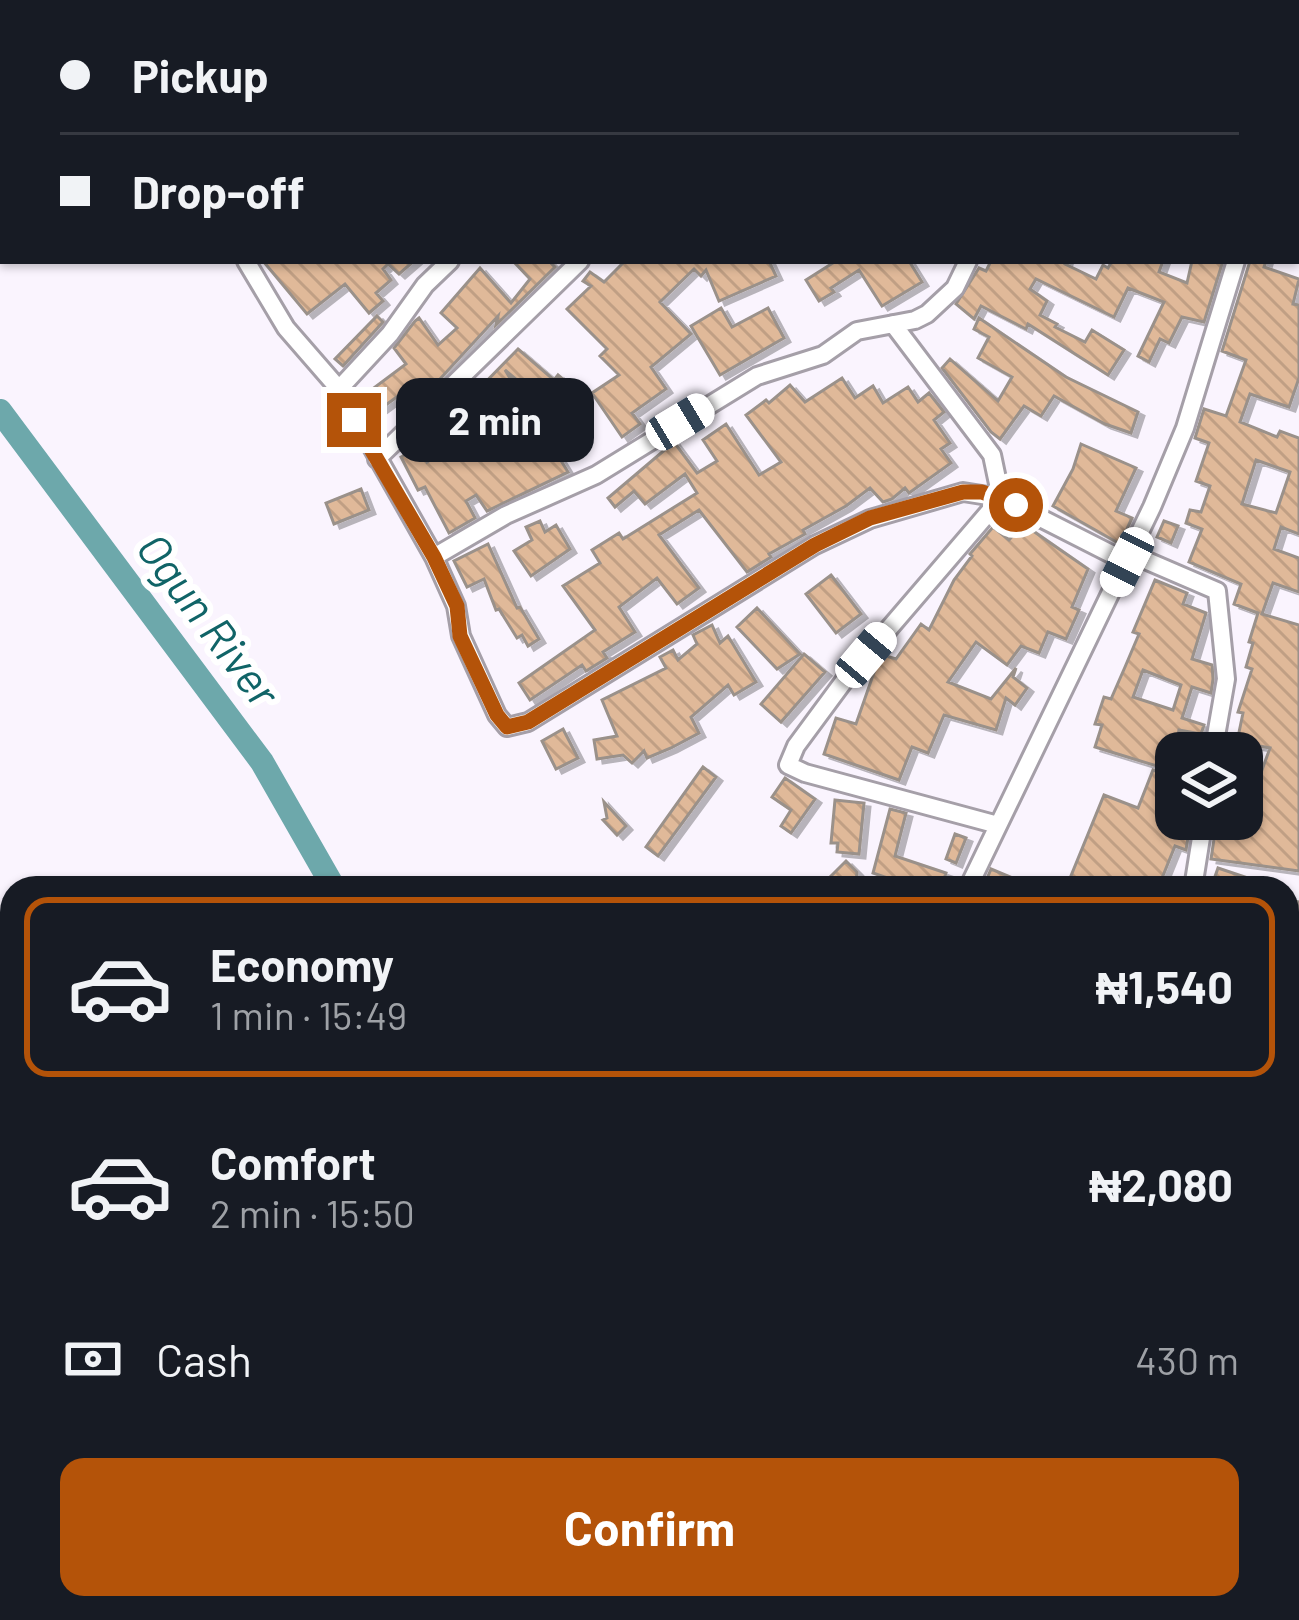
<!DOCTYPE html>
<html lang="en">
<head>
<meta charset="utf-8">
<style>
  body { margin:0; font-family:Barlow,sans-serif; background:#20242c; color:#f1f3f6; height:100vh; display:flex; flex-direction:column; font-size:45px; white-space:nowrap }
  * { box-sizing:border-box; margin:0 }
  p { font-size:39px; color:#9ea1a6 }
  .icon { flex:none; width:66px; height:66px; fill:none; stroke:currentColor; stroke-width:2; stroke-linecap:round; stroke-linejoin:round }
  .map { position:relative; flex:1; overflow:hidden }
  .details { position:absolute; left:0px; top:876px; width:1299px; height:744px; display:flex; flex-direction:column; background:#171b24; border-radius:36px 36px 0 0; box-shadow:0 3px 9px #0004 }
  .details>* { flex:none }
  .guide { position:absolute; left:0px; top:0px; width:1299px; height:264px; box-shadow:0 3px 9px #0004; display:grid; align-content:center; height:264px; padding:0 60px; background:#171b24 }
  .fabs { position:absolute; left:1155px; top:732px; display:grid; gap:24px }
  .fabs a { display:grid; place-items:center; width:108px; height:108px; border-radius:24px; background:#171b24; box-shadow:0 3px 9px #0004; font-size:60px }
  .end { position:absolute; width:54px; height:54px; margin:-27px; border:15px solid #b45309; background:#fff; box-shadow:0 0 0 6px #fff }
  .from { border-radius:50% }
  .bubble { position:absolute; height:84px; border-radius:24px; background:#171b24; box-shadow:0 3px 9px #0004; font-size:39px; font-weight:700; line-height:84px; text-align:center }
  .car { position:absolute; width:36px; height:72px; margin:-36px -18px; border-radius:15px; box-shadow:0 0 9px 3px #0007; background:linear-gradient(#fff 24%,#345 0 40%,#fff 0 76%,#345 0 86%,#fff 0) }
  .guide b { display:flex; align-items:center; gap:42px; height:114px; font-size:45px }
  .guide b+b { border-top:3px solid #363941 }
  .guide i { width:30px; height:30px; background:#f1f3f6 }
  ul { padding:21px 0 0; list-style:none }
  li { display:flex; align-items:center; gap:36px; height:180px; margin:0 24px 18px; padding:0 36px; border:6px solid transparent; border-radius:24px }
  li div { flex:1 }
  li b { display:block; font-size:45px }
  li em { font-style:normal; font-weight:700 }
  li.selected { border-color:#b45309 }
  li>.icon { width:108px; height:108px; stroke-width:1.5 }
  .pay { display:flex; align-items:center; gap:30px; height:132px; padding:0 60px; font-size:45px }
  .pay p { margin-inline-start:auto }
  .action { display:flex; gap:24px; margin-top:auto; padding:24px 60px }
  .action a { flex:1; height:138px; border-radius:24px; background:#b45309; color:#fff; font-size:48px; font-weight:700; line-height:138px; text-align:center }
  .map>svg:first-child { display:block }
</style>
</head>
<body>
<div class="map">
<svg width="1299" height="1620" viewBox="0 0 1299 1620">
  <defs>
    <pattern id="building-back-hatch" width="6" height="6" patternUnits="userSpaceOnUse" patternTransform="scale(3)"><rect width="6" height="6" fill="#e0b999"/><path d="M-1 5l2 2M0 0l6 6M5-1l2 2" fill="none" stroke="#c09f84"/></pattern>
    <filter id="shadow"><feDropShadow dx="6" dy="4" stdDeviation="0" flood-color="#0004"/></filter>
  </defs>
  <rect width="100%" height="100%" fill="#faf4fe"/>
  <g fill="none" stroke-linecap="round" stroke-linejoin="round">
    <!-- river -->
    <path stroke="#6da8ab" stroke-width="24" d="M0,411l262,351 72,126
      M744,1608l7,12"/>
  </g>
  <!-- building -->
  <path fill="url(#building-back-hatch)" stroke="#9a918a" stroke-width="3" fill-rule="evenodd" filter="url(#shadow)" d="M263,261h151l-15,13 -11,-10 -5,5 8,11 -15,13 7,8 -14,12 -24,-29 -38,30z
    M513,261h36l6,6 -59,58 2,-9 -70,76 -11,-10 -46,34 -12,-17 47,-35 -12,-16 21,-27 4,-3 19,27 19,-17 -16,-15 39,-45 31,35 19,-24z
    M625,261h144l7,15 -57,25 -13,-31 -5,6 -7,-7 -34,33 31,32 -40,33 15,22 -34,24 8,11 -18,13 -30,-44 27,-18 -19,-19 7,-7 -40,-40 24,-23 -8,-5 7,-9 14,10z
    M836,261h73l13,21 -40,24 -23,-36 -28,18 3,4 -15,9 -13,-21z
    M991,261h75l-1,3 31,15 7,-14 5,3 4,-7h51l-4,11 28,11 5,-22h31l-19,61 -22,-5 -13,26 -9,-4 -11,23 -11,-6 26,-54 -36,-14 -14,29 -78,-38 -6,10 17,12 -7,14 17,9 -2,3 30,15 7,-12 32,20 -16,25 -80,-51 -2,5 -45,-23 -7,13 -18,-15 23,-36 7,3z
    M1250,261h16l-2,6 35,12 -6,25 6,1v73l-10,29 -39,-13 -10,28 37,15 3,-6 19,7v96l-18,-7 -7,22 25,9v34l-26,-9 -11,31 37,11v246l-88,-12 6,-40h25v-55l20,6 8,-22 -33,-6 6,-29 -5,-1 14,-43 -6,-2 7,-24 -4,-1 9,-29 -24,-9 7,-20 -52,-22 13,-33 -16,-6 4,-13 11,2 9,-26 -14,-5 13,-38 -14,-5 9,-29 22,7 20,-56 -24,-9zM1256,460l34,12 -14,41 -34,-9z
    M721,308l11,19 36,-19 16,30 -64,37 -29,-49z
    M377,316l6,6 -40,44 -8,-7z
    M979,318l87,59 72,35 -7,21 -26,-9 -51,-28 -13,20 -17,-10 -24,33 -9,-7 -49,-64 8,-9 48,42 14,-24 -34,-19 11,-21 -15,-8z
    M518,349l36,31 4,-5 14,12 -20,23 -47,-40 63,102 -81,39 -11,-16 -10,6 9,17 -26,15 -24,-46 -7,3 -17,-33 18,-10 8,15 44,-29 -12,-18 22,-15 -7,-6z
    M842,378l13,20 18,-12 10,17 25,-16 10,15 11,-9 15,19 -10,8 16,23 -9,6 10,14 -42,30 -4,-5 -13,11 -9,3 -13,-14 -24,18 -43,24 2,4 -36,20 2,3 -24,15 -48,-62 -40,25 40,53 -22,16 -20,-26 -38,29 16,25 -32,20 4,6 -21,13 -4,-6 -52,35 -11,-17 76,-53 -32,-44 37,-23 -8,-13 27,-17 4,6 74,-46 -12,-19 -40,30 -11,-13 -19,16 -7,-9 66,-56 23,31 20,-12 -14,-21 23,-16 33,51 22,-13 -35,-47 20,-15 3,3 21,-18 15,17z
    M1081,444l55,24 -20,43 16,7 -12,26 -67,-38 20,-37z
    M361,489l8,21 -35,14 -8,-21z
    M540,521l5,11 11,-7 14,24 -39,27 -17,-25 18,-11 -6,-13z
    M1164,521l14,5 -7,17 -14,-6z
    M1023,524l65,45 -16,38 7,3 -13,29 -18,-7 -9,21 -18,-7 -14,19 -31,-23 -28,40 43,17 25,-31 -3,9 14,11 -12,17 -9,-7 -10,32 -52,-15 -16,38 -16,-6 -13,33 -75,-26 12,-36 20,6 22,-63 5,-6 13,4 25,-35 8,6 25,-50 18,-24 -2,-2 23,-27 16,13z
    M488,544l29,64 3,-1 19,32 -11,7 -6,-11 -5,3 -18,-29 -3,1 -12,-31 -17,8 -13,-26z
    M831,575l30,39 -25,19 -30,-39z
    M1155,580l32,13 -4,11 23,9 -14,46 20,6 1,14 -2,14 -19,-6 -10,31 22,7 -3,9 -22,-4 -3,14 -8,-3 -8,26 -65,-20 7,-22 -7,-1 9,-27 7,2 14,-32 14,-33 -6,-2zM1143,670l38,15 -8,25 -40,-13z
    M757,608l43,46 -23,15 -40,-42z
    M712,625l8,18 8,-7 28,46 -22,13 -6,-10 -37,32 8,16 -28,15 -24,10 -3,-7 -12,12 -9,-8 -26,4 -3,-19 23,-4 -15,-36 64,-32 -6,-11 13,-7 5,10 19,-16 -4,-9z
    M804,654l21,18 -44,50 -20,-18z
    M563,729l15,29 -22,11 -14,-28z
    M703,767l13,10 -58,79 -12,-9z
    M1153,770l23,8v41h15l-5,31 -11,-4 -17,42h-92l38,-93 34,13z
    M785,778l30,21 -24,34 -10,-7 10,-16 -19,-13z
    M835,800l29,3 -5,51 -22,-2 1,-9h-7z
    M604,802l22,24 -9,9 -14,-15 4,-2z
    M890,809l16,4 -11,43 51,17 -5,15h-25l-43,-15z
    M955,834l11,4 -10,25 -10,-4z
    M846,861l11,11 -1,16h-37z
    M1218,868l54,18v2h-61z
    M991,869l22,9 -3,10 -24,-7z
    M1287,899l12,3v67l-12,-3z
    M1287,1017l12,4v47l-12,-4z
    M1287,1295l12,5v17l-11,29z
    M1299,1452v59l-6,5 -6,-6v-48z
    M1287,1591l12,13v16h-58l-8,-12h54z
    M981,1608h23l4,12h-24z
    M1093,1608h56v1l-29,11h-51z"/>
  <g fill="none" stroke-linecap="round" stroke-linejoin="round">
    <defs>
      <path id="minor" d="M719,0l3,3
        M211,3l1,-3
        M492,3l4,-3
        M866,3l3,-3
        M0,61l3,4
        M1296,215l3,3
        M246,261l40,67 53,61 95,168 22,49 5,30 36,79 10,12 21,-5 287,-177 55,-26 93,-27 38,6 126,64
        M893,324l99,131 9,43 -157,183 -48,65 -8,19 17,8 193,52
        M339,389l51,-55 35,-49 25,-24
        M377,459l203,-198
        M1131,554l86,37 9,88 -13,74
        M434,557l72,-42 90,-40 161,-99 66,-21 34,-24 58,-11 12,-6 28,-26 13,-27
        M968,888l184,-381 33,-79 51,-167
        M1193,888l11,-69
        M1287,978l12,4
        M1287,1241l10,-46 -6,-28 8,-19
        M1287,1554l12,-7
        M929,1608l5,12
        M1207,1608l5,12"/>
      <path id="major" d="M948,0l4,3
        M972,0l4,3
        M1275,3l1,-3
        M1293,3l1,-3"/>
    </defs>
    <!-- minor casing -->
    <use href="#minor" stroke="#a59fa8" stroke-width="22"/>
    <!-- major casing -->
    <use href="#major" stroke="#a59fa8" stroke-width="27"/>
    <!-- minor -->
    <use href="#minor" stroke="#fff" stroke-width="16"/>
    <!-- major -->
    <use href="#major" stroke="#fff" stroke-width="21"/>
  </g>
  <g fill="none" stroke-linecap="round" stroke-linejoin="round">
    <!-- route -->
    <path stroke="#b45309" stroke-width="15" d="M354,420l80,137 23,49 3,30 37,79 10,12 21,-5 287,-177 55,-27 93,-26h19l34,13"/>
  </g>
  <g text-anchor="middle" stroke-width="12" stroke-linejoin="round" paint-order="stroke">
    <!-- water labels -->
    <g font-size="45" font-style="italic" fill="#106467" stroke="#fff">
      <text transform="translate(208 620) rotate(53)" y="16">Ogun River</text>
    </g>
  </g>
</svg>
<div class="fabs">
<a><svg class="icon" aria-label="layers" viewBox="0 0 24 24"><path d="M12 4l9 5-9 5-9-5zM3 14l9 5 9-5"/></svg></a>
</div>
<i class="end from" style="left:1016px;top:505px"></i>
<i class="end" style="left:354px;top:420px"></i>
<div class="bubble" style="left:396px;top:378px;width:198px">2 min</div>
<i class="car" style="left:680px;top:422px;rotate:59deg"></i>
<i class="car" style="left:1127px;top:562px;rotate:207deg"></i>
<i class="car" style="left:866px;top:655px;rotate:40deg"></i>
<div class="guide">
<b><i class="from"></i>Pickup</b>
<b><i></i>Drop-off</b>
</div>
<section class="details">
<ul>
<li class="selected"><svg class="icon" aria-label="car" viewBox="0 0 24 24"><path d="M5 17H2v-5l4-1 3-4h7l3 4 3 1v5h-3M9 17h6M6 11h13"/><circle cx="7" cy="17" r="2"/><circle cx="17" cy="17" r="2"/></svg><div><b>Economy</b><p>1 min · 15:49</p></div><em>₦1,540</em></li>
<li><svg class="icon" aria-label="car" viewBox="0 0 24 24"><path d="M5 17H2v-5l4-1 3-4h7l3 4 3 1v5h-3M9 17h6M6 11h13"/><circle cx="7" cy="17" r="2"/><circle cx="17" cy="17" r="2"/></svg><div><b>Comfort</b><p>2 min · 15:50</p></div><em>₦2,080</em></li>
</ul>
<div class="pay"><svg class="icon" aria-label="cash" viewBox="0 0 24 24"><path d="M3 7h18v10H3z"/><circle cx="12" cy="12" r="2"/></svg>Cash<p>430 m</p></div>
<div class="action"><a>Confirm</a></div>
</section>
</div>
</body>
</html>
